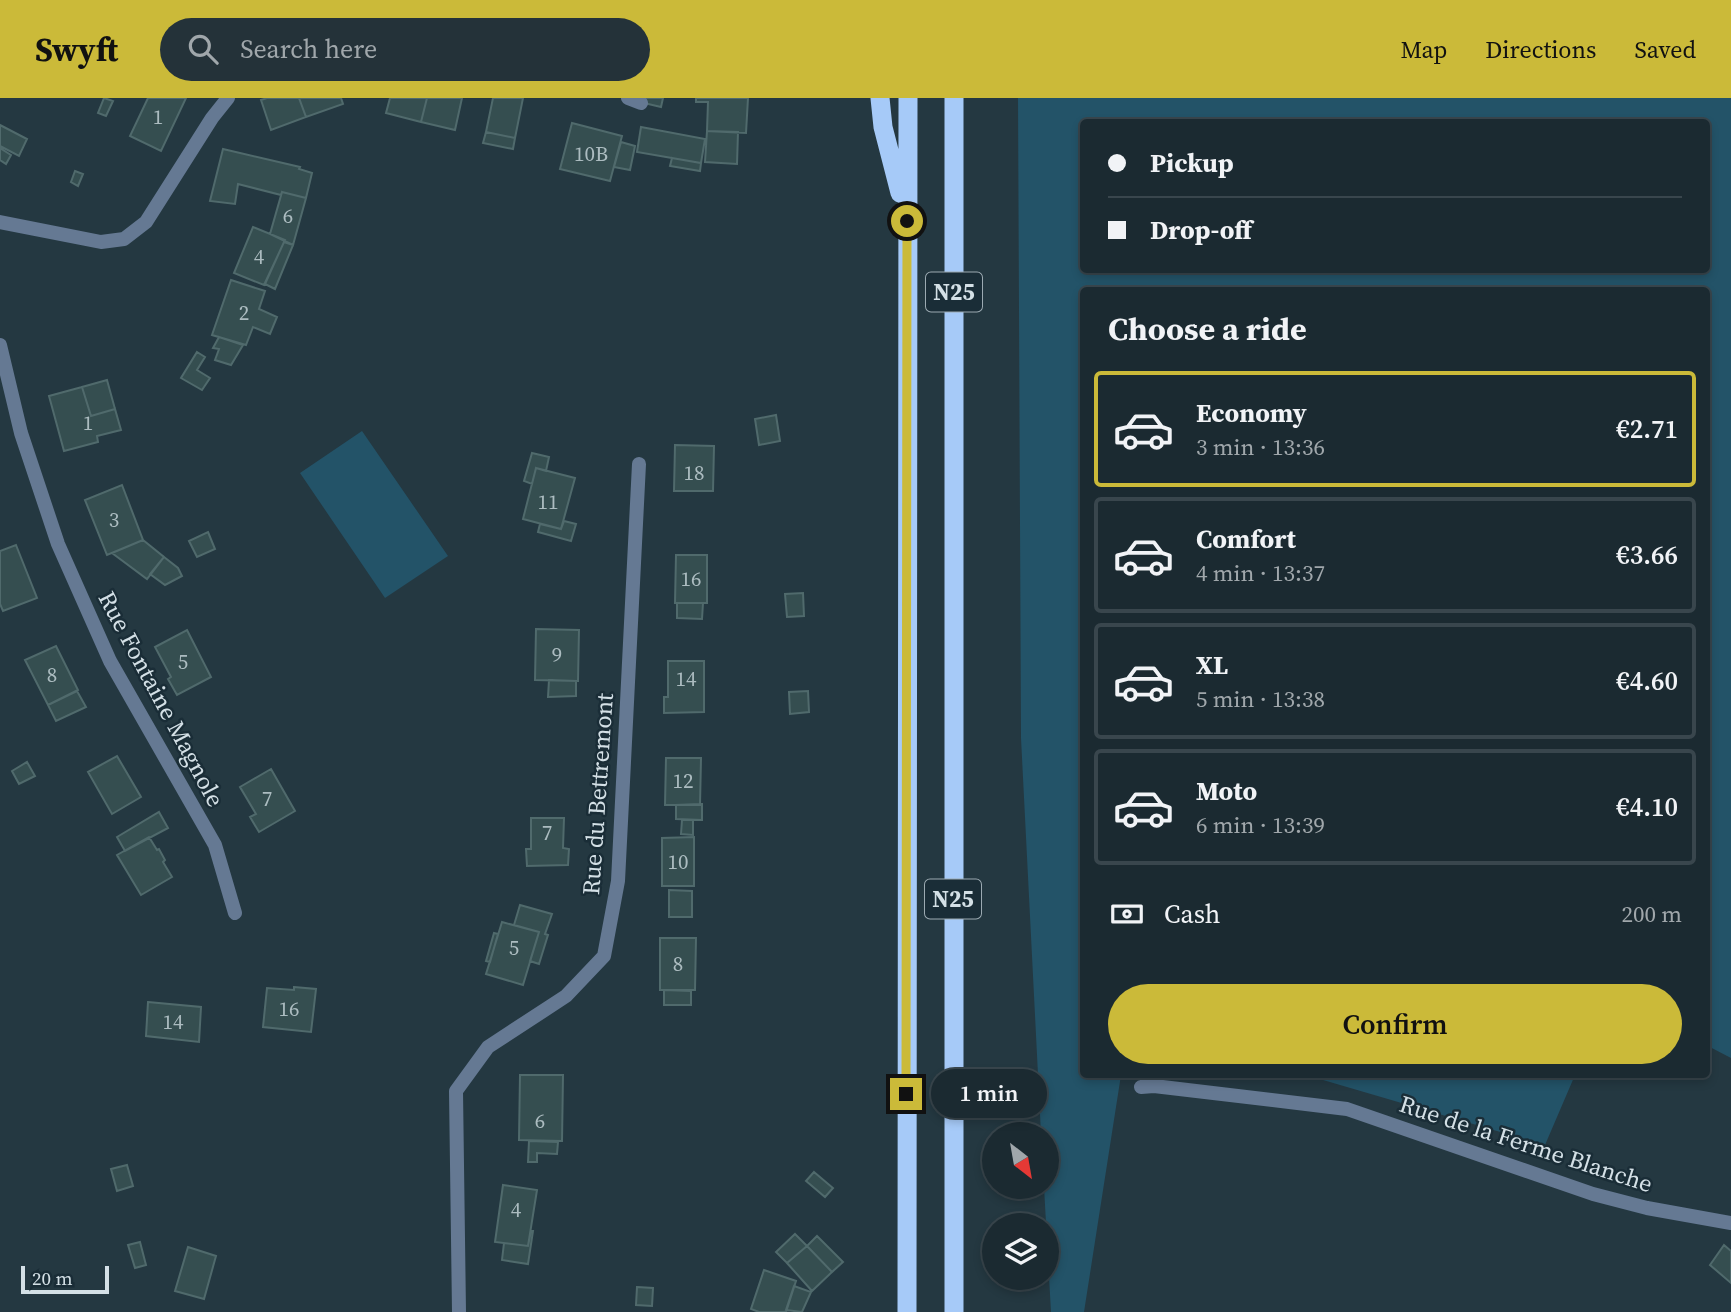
<!DOCTYPE html>
<html lang="en">
<head>
<meta charset="utf-8">
<style>
  body { margin:0; font-family:"Source Serif 4",serif; background:#243239; color:#f1f3f6; height:100vh; display:flex; flex-direction:column; font-size:26px; white-space:nowrap }
  * { box-sizing:border-box; margin:0 }
  p { font-size:23px; color:#a0a7ab }
  .icon { flex:none; width:38px; height:38px; fill:none; stroke:currentColor; stroke-width:2; stroke-linecap:round; stroke-linejoin:round }
  .map { position:relative; flex:1; overflow:hidden }
  .side { position:absolute; left:1080px; top:189px; width:630px; height:791px; display:flex; flex-direction:column; background:#1b2a31; border-radius:7px; box-shadow:0 4px 10px #0003,0 0 0 2px #39464d }
  .side>* { flex:none }
  .banner { position:absolute; left:1080px; top:21px; width:630px; height:154px; border-radius:7px; box-shadow:0 4px 10px #0003,0 0 0 2px #39464d; display:grid; align-content:center; height:154px; padding:0 28px; background:#1b2a31 }
  .needle { width:46px; rotate:149deg }
  .tools { position:absolute; left:982px; top:1024px; display:grid; gap:14px }
  .tools a { display:grid; place-items:center; width:77px; height:77px; border-radius:50%; background:#1b2a31; box-shadow:0 4px 10px #0003,0 0 0 2px #39464d; font-size:35px }
  .scale { position:absolute; left:21px; bottom:18px; width:88px; box-sizing:border-box; padding-left:7px; border:4px solid #d4e0e6; border-top:0; font-size:19px; line-height:24px; white-space:nowrap; color:#d4e0e6; -webkit-text-stroke:5px #1a2d37; paint-order:stroke }
  .end { position:absolute; width:32px; height:32px; margin:-16px; border:9px solid #cbba39; background:#111; box-shadow:0 0 0 4px #111 }
  .from { border-radius:50% }
  .bubble { position:absolute; height:49px; border-radius:24px; background:#1b2a31; box-shadow:0 4px 10px #0003,0 0 0 2px #39464d; font-size:23px; font-weight:600; line-height:49px; text-align:center }
  .banner b { display:flex; align-items:center; gap:24px; height:66px; font-size:26px }
  .banner b+b { border-top:2px solid #39464d }
  .banner i { width:18px; height:18px; background:#f1f3f6 }
  ul { padding:0; list-style:none }
  li { display:flex; align-items:center; gap:21px; height:116px; margin:0 14px 10px; padding:0 14px; border:4px solid #39464d; border-radius:7px }
  li div { flex:1 }
  li b { display:block; font-size:26px }
  li em { font-style:normal; font-weight:600 }
  li.selected { border-color:#cbba39 }
  li>.icon { width:63px; height:63px; stroke-width:1.5 }
  h2 { padding:0 28px; font-size:32px; line-height:84px }
  .pay { display:flex; align-items:center; gap:18px; height:77px; padding:0 28px; font-size:26px }
  .pay p { margin-inline-start:auto }
  .action { display:flex; gap:14px; margin-top:auto; padding:14px 28px }
  .action a { flex:1; height:80px; border-radius:42px; background:#cbba39; color:#111; font-size:28px; font-weight:600; line-height:80px; text-align:center }
  header { display:flex; align-items:center; gap:42px; box-sizing:border-box; height:98px; padding:0 35px; background:#cbba39; color:#111 }
  header strong { font-size:33px }
  nav { display:flex; gap:38px; margin-inline-start:auto; font-size:24px }
  .search { width:490px; height:63px; background:#243239; display:flex; align-items:center; gap:18px; box-sizing:border-box; padding:0 24px; border-radius:38px; color:#a0a7ab; font-size:26px }
  .map>svg:first-child { display:block }
</style>
</head>
<body>
<header>
<strong>Swyft</strong>
<div class="search"><svg class="icon" aria-label="search" viewBox="0 0 24 24"><circle cx="10" cy="10" r="6"/><path d="M15 15l6 6"/></svg>Search here</div>
<nav><a>Map</a><a>Directions</a><a>Saved</a></nav>
</header>
<div class="map">
<svg width="1731" height="1214" viewBox="0 0 1731 1214">
  <rect width="100%" height="100%" fill="#243841"/>
  <!-- green -->
  <path fill="#235368" fill-rule="evenodd" d="M1018,0h713v960l-25,-13v-755h-623v784l38,1 -37,237h-33l-7,-125 2,-1v-52h-5l-20,-396zM1706,24v148h-623v-148z
    M362,333l86,125 -63,42 -85,-125z
    M1306,977h269l-30,70z"/>
  <!-- building -->
  <path fill="#354e50" stroke="#506a6c" stroke-width="2" d="M104,0l9,3 -7,15 -8,-3z
    M148,0h38l-25,53 -31,-15z
    M267,0h32l7,19 -35,13 -10,-30z
    M299,0h42l2,6 -37,13z
    M390,0h37l-6,24 -35,-9z
    M427,0h35l-7,32 -34,-8z
    M493,0h30l-8,40 -29,-6z
    M645,0h18l-2,9 -17,-4z
    M696,0h52l-2,35 -39,-2 1,-29h-12z
    M572,25l50,13 -12,45 -50,-12z
    M0,27l27,14 -8,17 -19,-10z
    M641,29l64,12 -4,24 -64,-11z
    M707,33l31,1 -1,32 -32,-2z
    M486,34l29,6 -2,11 -30,-6z
    M621,44l14,4 -5,24 -16,-3z
    M0,50l11,7 -5,9 -6,-4z
    M223,51l77,18 -1,2 13,4 -6,25 -24,-6 -1,3 -43,-11 -3,20 -25,-3z
    M672,60l29,5 -1,8 -30,-5z
    M75,73l8,3 -5,12 -7,-4z
    M282,94l24,6 -13,47 -23,-11z
    M253,129l32,13 -21,45 -30,-12z
    M284,144l9,3 -18,44 -10,-5z
    M231,182l34,11 -6,18 18,8 -7,17 -17,-7 -7,18 -34,-10z
    M219,239l24,8 -12,20 -16,-5 4,-11 -6,-1z
    M197,254l8,5 -8,13 13,8 -8,12 -21,-12z
    M107,282l8,29 -24,7 -9,-29z
    M82,289l9,29 24,-7 6,21 -24,6 1,6 -34,9 -15,-55z
    M776,317l4,26 -21,4 -4,-26z
    M675,347l39,1 -1,45h-39z
    M532,355l17,4 -3,14 -10,-3 -4,16 -8,-3z
    M536,370l39,10 -14,51 -38,-10z
    M122,387l21,55 -36,15 -22,-55z
    M564,423l12,3 -5,17 -33,-9 2,-8 21,5z
    M208,434l7,17 -18,8 -8,-16z
    M143,442l21,17 -17,22 -35,-26z
    M16,447l21,53 -34,13 -3,-7v-53z
    M676,457h31v48h-32z
    M164,459l14,11 4,8 -17,9 -15,-11z
    M803,495l1,23 -17,1 -2,-23z
    M677,505h26l-1,16 -25,-1z
    M536,531l43,1 -1,51 -43,-1z
    M187,532l24,47 -34,18 -9,-16 3,-2 -16,-30z
    M56,548l22,44 -30,15 -23,-45z
    M668,563h36v51l-40,1v-16h4z
    M549,582l27,1v15l-28,1z
    M77,593l9,16 -30,14 -8,-16z
    M808,593l1,21 -19,2 -1,-22z
    M117,658l24,41 -29,17 -24,-42z
    M666,660h35l-1,47h-35z
    M27,664l8,14 -16,8 -7,-13z
    M271,671l24,42 -36,21 -9,-15 6,-3 -16,-27z
    M700,706h2v16l-26,-1v-14z
    M159,714l9,16 -43,23 -8,-14z
    M531,720h33l-1,30 6,1 -1,16 -41,1 -1,-17h5z
    M682,722h11v15l-12,-1z
    M149,739l8,13 2,-1 6,11 -2,2 9,15 -31,18 -24,-40z
    M694,739v49h-32v-48z
    M669,792l23,1v26h-23z
    M520,807l32,9 -7,20 3,1 -9,29 -9,-3 9,-29 -25,-7z
    M502,824l37,10 -16,53 -37,-11z
    M494,835l4,1 -8,28 -4,-1z
    M660,840h36l-1,52h-35z
    M294,889l22,2 -5,43 -48,-5 4,-39 27,2z
    M664,892l27,1v14h-27z
    M148,904l53,5 -2,35 -53,-6z
    M520,977h43l-1,66 -43,-1z
    M529,1043l29,1 -1,12 -20,-1v9h-9z
    M127,1067l6,21 -16,5 -6,-22z
    M814,1074l19,16 -8,9 -19,-16z
    M503,1087l34,5 -9,56 -33,-4z
    M531,1133h2l-5,33 -26,-4 2,-17 24,3z
    M795,1136l12,12 -20,17 -11,-11z
    M817,1138l26,26 -11,10 -25,-26z
    M140,1144l6,23 -11,3 -7,-23z
    M1724,1147l7,6v32l-21,-18z
    M807,1148l25,26 -20,19 -25,-28z
    M188,1149l28,9 -12,43 -29,-8z
    M764,1172l32,11 -10,31h-27l-8,-3z
    M794,1188l17,6 -9,20 -16,-2z
    M637,1189l16,1 -1,18 -16,-1z"/>
  <g fill="none" stroke-linecap="round" stroke-linejoin="round">
    <!-- minor -->
    <path stroke="#657993" stroke-width="14" d="M628,0l13,5
      M0,124l101,20 23,-3 22,-17 66,-104 16,-20
      M0,247l21,88 37,111 52,117 105,184 20,68
      M1141,989l13,-1 193,23 246,85 54,14 84,15
      M459,1214l-3,-221 32,-44 78,-51 38,-40 14,-75 21,-417"/>
    <!-- trunk -->
    <path stroke="#a6caf8" stroke-width="19" d="M880,0l3,29 17,66
      M907,1214l1,-1214
      M954,1214v-1214"/>
  </g>
  <g fill="none" stroke-linecap="round" stroke-linejoin="round">
    <!-- route -->
    <path stroke="#cbba39" stroke-width="9" d="M906,996l1,-873"/>
  </g>
  <g text-anchor="middle" stroke-width="5" stroke-linejoin="round" paint-order="stroke">
    <!-- number labels -->
    <g font-size="21" fill="#acbcc0">
      <text x="158" y="26">1</text>
      <text x="591" y="63">10B</text>
      <text x="288" y="125">6</text>
      <text x="259" y="166">4</text>
      <text x="244" y="222">2</text>
      <text x="88" y="332">1</text>
      <text x="694" y="382">18</text>
      <text x="548" y="411">11</text>
      <text x="114" y="429">3</text>
      <text x="691" y="488">16</text>
      <text x="557" y="564">9</text>
      <text x="183" y="571">5</text>
      <text x="52" y="584">8</text>
      <text x="686" y="588">14</text>
      <text x="683" y="690">12</text>
      <text x="267" y="708">7</text>
      <text x="547" y="742">7</text>
      <text x="678" y="771">10</text>
      <text x="514" y="857">5</text>
      <text x="678" y="873">8</text>
      <text x="289" y="918">16</text>
      <text x="173" y="931">14</text>
      <text x="540" y="1030">6</text>
      <text x="516" y="1119">4</text>
    </g>
    <!-- shield labels -->
    <g fill="#1a2d37" stroke="#9caab2" stroke-width="2">
      <rect x="926" y="174.5" width="56" height="39" rx="5"/>
      <rect x="925" y="781.5" width="56" height="39" rx="5"/>
    </g>
    <g font-size="23" font-weight="bold" fill="#d4e0e6">
      <text x="954" y="202">N25</text>
      <text x="953" y="809">N25</text>
    </g>
    <!-- street labels -->
    <g font-size="24" fill="#d4e0e6" stroke="#1a2d37">
      <text transform="translate(161 601) rotate(62)" y="8">Rue Fontaine Magnole</text>
      <text transform="translate(598 696) rotate(-86)" y="8">Rue du Bettremont</text>
      <text transform="translate(1526 1046) rotate(18)" y="8">Rue de la Ferme Blanche</text>
    </g>
  </g>
</svg>
<div class="tools">
<a><svg class="needle" viewBox="-14 -14 28 28"><path d="M0-13l5 13h-10z" fill="#e53935"/><path d="M0 13l5-13h-10z" fill="#a0a7ab"/></svg></a>
<a><svg class="icon" aria-label="layers" viewBox="0 0 24 24"><path d="M12 4l9 5-9 5-9-5zM3 14l9 5 9-5"/></svg></a>
</div>
<div class="scale">20 m</div>
<i class="end from" style="left:907px;top:123px"></i>
<i class="end" style="left:906px;top:996px"></i>
<div class="bubble" style="left:931px;top:971px;width:116px">1 min</div>
<div class="banner">
<b><i class="from"></i>Pickup</b>
<b><i></i>Drop-off</b>
</div>
<section class="side">
<h2>Choose a ride</h2>
<ul>
<li class="selected"><svg class="icon" aria-label="car" viewBox="0 0 24 24"><path d="M5 17H2v-5l4-1 3-4h7l3 4 3 1v5h-3M9 17h6M6 11h13"/><circle cx="7" cy="17" r="2"/><circle cx="17" cy="17" r="2"/></svg><div><b>Economy</b><p>3 min · 13:36</p></div><em>€2.71</em></li>
<li><svg class="icon" aria-label="car" viewBox="0 0 24 24"><path d="M5 17H2v-5l4-1 3-4h7l3 4 3 1v5h-3M9 17h6M6 11h13"/><circle cx="7" cy="17" r="2"/><circle cx="17" cy="17" r="2"/></svg><div><b>Comfort</b><p>4 min · 13:37</p></div><em>€3.66</em></li>
<li><svg class="icon" aria-label="car" viewBox="0 0 24 24"><path d="M5 17H2v-5l4-1 3-4h7l3 4 3 1v5h-3M9 17h6M6 11h13"/><circle cx="7" cy="17" r="2"/><circle cx="17" cy="17" r="2"/></svg><div><b>XL</b><p>5 min · 13:38</p></div><em>€4.60</em></li>
<li><svg class="icon" aria-label="car" viewBox="0 0 24 24"><path d="M5 17H2v-5l4-1 3-4h7l3 4 3 1v5h-3M9 17h6M6 11h13"/><circle cx="7" cy="17" r="2"/><circle cx="17" cy="17" r="2"/></svg><div><b>Moto</b><p>6 min · 13:39</p></div><em>€4.10</em></li>
</ul>
<div class="pay"><svg class="icon" aria-label="cash" viewBox="0 0 24 24"><path d="M3 7h18v10H3z"/><circle cx="12" cy="12" r="2"/></svg>Cash<p>200 m</p></div>
<div class="action"><a>Confirm</a></div>
</section>
</div>
</body>
</html>
